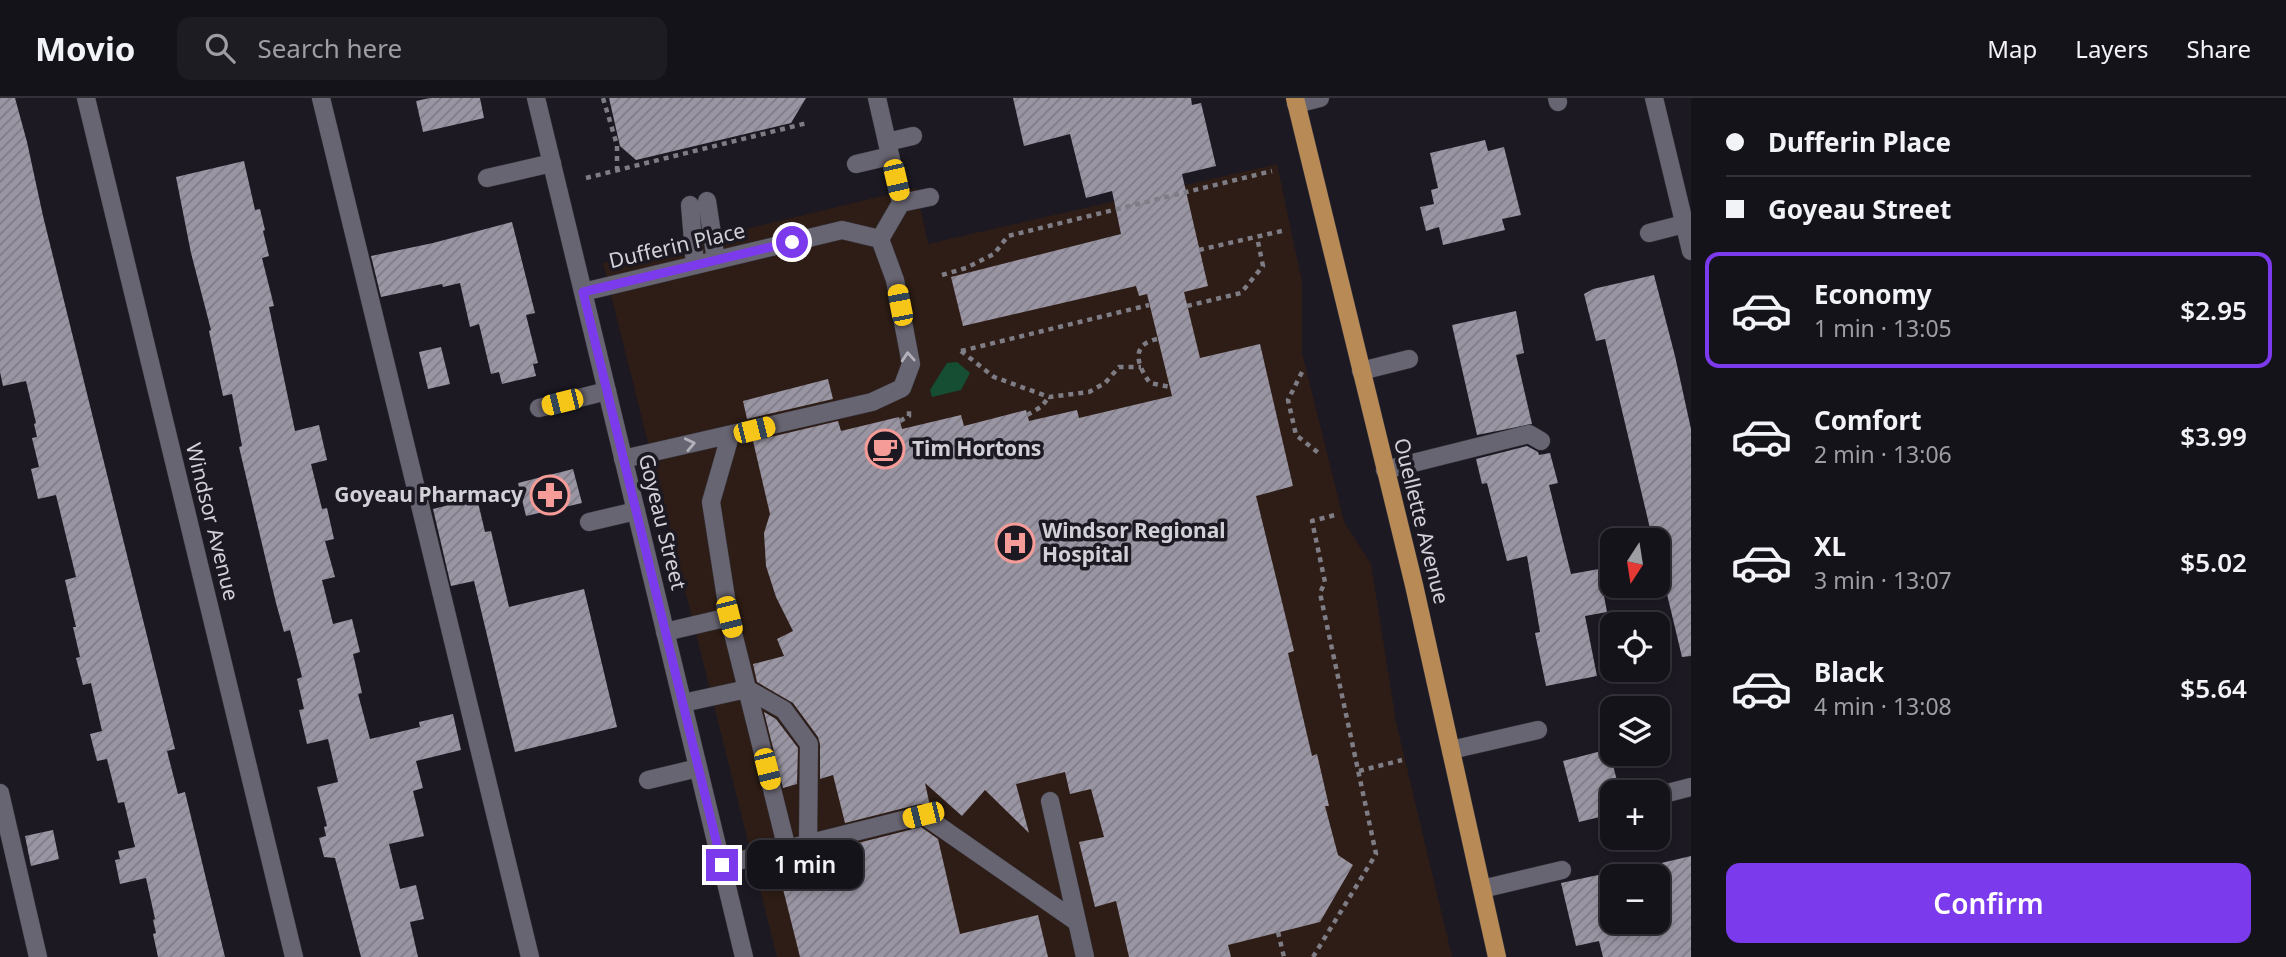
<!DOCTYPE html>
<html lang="en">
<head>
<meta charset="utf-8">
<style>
  body { margin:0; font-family:"Noto Sans",sans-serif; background:#1e1c23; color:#f1f3f6; height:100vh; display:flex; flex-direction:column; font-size:26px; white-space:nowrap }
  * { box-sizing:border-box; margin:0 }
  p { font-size:23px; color:#9d9ea2 }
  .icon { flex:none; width:38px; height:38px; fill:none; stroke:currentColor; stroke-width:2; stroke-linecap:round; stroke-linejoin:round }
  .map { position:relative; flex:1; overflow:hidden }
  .drawer { display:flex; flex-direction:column; background:#15131a; width:595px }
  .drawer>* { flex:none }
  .top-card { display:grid; align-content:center; height:154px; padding:0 35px; background:#15131a }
  .needle { width:46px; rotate:192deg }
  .controls { position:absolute; left:1600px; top:430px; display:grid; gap:14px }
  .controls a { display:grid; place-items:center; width:70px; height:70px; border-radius:14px; background:#15131a; box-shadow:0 4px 10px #0003,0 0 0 2px #343239; font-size:35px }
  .end { position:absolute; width:32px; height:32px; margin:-16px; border:9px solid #7c3aed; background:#fff; box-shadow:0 0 0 4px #fff }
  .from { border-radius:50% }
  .bubble { position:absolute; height:49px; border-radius:14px; background:#15131a; box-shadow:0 4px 10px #0003,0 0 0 2px #343239; font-size:23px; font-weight:600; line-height:49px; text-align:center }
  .car { position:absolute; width:21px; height:42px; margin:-21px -10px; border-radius:9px; box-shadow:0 0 5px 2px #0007; background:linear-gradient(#f5c518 24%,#345 0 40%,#f5c518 0 76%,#345 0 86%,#f5c518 0) }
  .top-card b { display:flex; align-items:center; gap:24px; height:66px; font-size:26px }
  .top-card b+b { border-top:2px solid #343239 }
  .top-card i { width:18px; height:18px; background:#f1f3f6 }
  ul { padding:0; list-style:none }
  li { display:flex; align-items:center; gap:21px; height:116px; margin:0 14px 10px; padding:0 21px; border:4px solid transparent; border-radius:14px }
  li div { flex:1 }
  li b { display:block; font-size:26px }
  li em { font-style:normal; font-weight:600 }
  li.on { border-color:#7c3aed }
  li>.icon { width:63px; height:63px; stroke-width:1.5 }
  .button { display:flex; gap:14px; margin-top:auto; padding:14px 35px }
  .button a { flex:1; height:80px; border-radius:14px; background:#7c3aed; color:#fff; font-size:28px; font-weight:600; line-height:80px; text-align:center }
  header { display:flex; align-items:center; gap:42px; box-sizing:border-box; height:98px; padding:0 35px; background:#15131a; border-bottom:2px solid #343239 }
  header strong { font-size:33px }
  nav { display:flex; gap:38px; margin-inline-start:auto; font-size:24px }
  .search { width:490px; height:63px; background:#1e1c23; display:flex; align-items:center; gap:18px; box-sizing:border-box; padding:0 24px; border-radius:14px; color:#9d9ea2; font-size:26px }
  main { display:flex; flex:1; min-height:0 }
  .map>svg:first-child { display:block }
</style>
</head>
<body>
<header>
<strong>Movio</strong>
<div class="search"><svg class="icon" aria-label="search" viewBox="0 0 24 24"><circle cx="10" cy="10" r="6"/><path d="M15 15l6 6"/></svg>Search here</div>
<nav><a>Map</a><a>Layers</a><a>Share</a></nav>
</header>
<main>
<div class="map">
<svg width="1691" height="859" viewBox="0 0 1691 859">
  <defs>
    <pattern id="building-hatch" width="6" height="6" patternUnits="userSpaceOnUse" patternTransform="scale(1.75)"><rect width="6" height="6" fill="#9a95a3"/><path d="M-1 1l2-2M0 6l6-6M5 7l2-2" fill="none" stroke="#7f7b86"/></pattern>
  </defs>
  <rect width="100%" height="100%" fill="#1c1923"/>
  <!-- medical -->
  <path fill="#2e1d16" d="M1277,66l25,118v71l42,169 27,42 25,158 56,235h-675l-174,-694 313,-75 12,56z"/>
  <!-- garden -->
  <path fill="#154e33" d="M957,264l13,11 -9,17 -29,7 -2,-7 17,-27z"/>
  <!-- building -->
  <path fill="url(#building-hatch)" d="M0,0h15l12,44 16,74 132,533 -8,2 11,43 7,-2 40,165h-67l-5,-23 3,-1 -3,-13 2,-1 -9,-41 -26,6 -5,-24 5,-1 -2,-8 17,-4 -11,-45 -6,1 -11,-44 -10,2 -7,-27 12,-3 -11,-48 -8,2 -7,-27 4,-1 -7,-30h3l-11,-47 11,-3 -20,-82 -18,4 -7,-30 8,-2 -7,-29 5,-1 -3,-13 2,-1 -10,-42 -23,5 -3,-14z
    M430,0h50l4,20 -61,14 -7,-31z
    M609,0h197l-15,25 -155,37 -16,-14z
    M1013,0h178l1,7 9,-2 15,63 -34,8 26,112 -24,6 16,66 60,-14 33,142 -37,10 38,155 -6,2 24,103 5,-2 12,52h-4l13,49 15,10 -33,57 -92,23 3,12h-102l-13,-56 -21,6 -16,-65 25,-5 -13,-48 -21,5 -5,-22 -49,12 13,49 -44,-43 -23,26 -37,-33 5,23 -10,-2 -75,19 -12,-48 -13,4v-35l-2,-7 -25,-34 -36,-21 -4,-18 31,-8 -7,-17 16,-8 -17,-34 -10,-31 -2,-33 6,-19 -17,-73 85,-20 3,10 58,-14 3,12 59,-14 3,11 62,-16 3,11 48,-11 2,8 93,-22 -25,-102 -8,2 -3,-10 -173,40 -12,-49 170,-43 -9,-43 -26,7 -16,-64 -46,12z
    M1485,42l3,11 16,-4 17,68 -19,4 3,11 -62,15 -4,-18 -13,4 -6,-24 14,-3 -3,-14 7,-2 -8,-35z
    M244,63l11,49 5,-1 5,21 -2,1 6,25 -7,2 12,48 -5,1 26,124 24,-6 8,35 -16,4 11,45 5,-1 7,31 -9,2 10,36 -13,3 11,44 19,-5 8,33 -7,2 9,39 -4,1 12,45 50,-12 -1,-5 34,-8 8,36 -45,11 7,27 -10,3 11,45 -35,8 11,45 16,-4 8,34 -14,3 8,35h-57l-26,-99 -11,-1 -5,-19 7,-2 -2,-9 3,-1 -10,-39 21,-5 -10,-43 -21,5 -8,-34 5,-1 -7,-30 5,-2 -12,-47 -6,2 -8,-29 -37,-156 3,-1 -10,-52 -9,2 -14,-65 2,-1 -20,-77 -15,-76z
    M512,124l23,91 -9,2 12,48 -5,1 3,12 -34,8 -3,-12 -8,2 -12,-50 -9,3 -10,-44 -17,4 -1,-3 -61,13 -10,-41 62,-13z
    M1654,177l21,81 16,73v227l-9,1 -16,-67 -4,1 -5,-17v-33h-4l-48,-202 -9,2 -12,-47 9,-5z
    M1516,213l8,42 -8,2 16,69 -55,11 -25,-110z
    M441,249l9,37 -22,5 -9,-37z
    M828,281l5,20 -86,20 -4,-18z
    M1527,348l11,6 1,3 11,-2 8,30 -9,2 22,89 28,-5 8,43 -22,4 12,60 -51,10 -11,-53 5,-1 -13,-76 -20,5 -20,-78 -5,1 -6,-25z
    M573,371l9,34 -56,13 -8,-33z
    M477,400l8,34 6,-1 18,76 75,-18 33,138 -102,25 -41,-171 -23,5 -18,-77z
    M764,614l12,7 22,29 -1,36 -14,4z
    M1609,651l11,44h-8v21l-33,8 -16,-61z
    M921,729l17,12 22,95 78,-19 10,42h-248l-20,-80 23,-6 7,8h7l8,-7v-7l28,-7 -3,-13z
    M53,732l6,29 -28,7 -6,-30z
    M1691,758v101h-88l-4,-16 -23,5 -15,-63 51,-11v50h45v-58z"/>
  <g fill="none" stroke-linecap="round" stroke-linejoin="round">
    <defs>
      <path id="lane" d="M321,0l209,859
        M1557,0l1,4
        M887,44l26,-6
        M856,66l34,-8
        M487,80l65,-15
        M707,103l9,59
        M901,105l29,-6
        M690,107l5,60
        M1649,135l35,-9
        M1361,273l48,-12
        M539,310l68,-17
        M730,338l-19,66 18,115 58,232
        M623,361l249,-57 30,-14 9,-24 -16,-84 -15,-41
        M1385,372l144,-36 12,7
        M589,424l47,-11
        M665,534l64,-15
        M683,605l64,-14 37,21 25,34 -1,100 6,24
        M1451,652l87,-20
        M648,682l50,-12
        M0,695l38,164
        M1660,697l31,-8
        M1050,703l35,156
        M722,767l201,-50 154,107
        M1482,791l80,-19"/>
      <path id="street" d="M86,0l208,859
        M536,0l208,859
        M1654,0l37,153
        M1296,6l24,-6
        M583,194l259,-62 38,9 21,-36 -24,-105"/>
      <path id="primary" d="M1295,0l119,487 83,372"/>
    </defs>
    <!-- lane casing -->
    <use href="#lane" stroke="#37363d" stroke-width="19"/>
    <!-- street casing -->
    <use href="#street" stroke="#37363d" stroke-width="19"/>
    <!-- primary casing -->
    <use href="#primary" stroke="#37363d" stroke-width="19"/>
    <!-- path -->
    <path stroke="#7e7c84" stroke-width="4.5" stroke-dasharray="5 5" stroke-linecap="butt" d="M603,0l14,47v24
      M586,80l221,-55
      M1199,152l87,-20
      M942,177l24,-7 28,-14 14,-18 264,-65
      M1187,208l54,-13 22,-27 -6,-29
      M1157,241c-27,6 -20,26 -7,44l20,4
      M961,253l33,26 55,20 40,-5 16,-9 14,-16h22
      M961,253l188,-46
      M1302,274l-14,28 8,35 25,20
      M1027,317l14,-8 8,-10
      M900,323l9,-5v-6
      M1359,673l43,-11
      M1278,834l6,25
      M1313,859l63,-103 -56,-261 5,-11 -13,-61 23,-6"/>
    <!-- lane -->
    <use href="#lane" stroke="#686572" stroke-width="18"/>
    <!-- street -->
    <use href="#street" stroke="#686572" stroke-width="18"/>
    <!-- primary -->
    <use href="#primary" stroke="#b88a56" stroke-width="18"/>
  </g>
  <!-- one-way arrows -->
  <defs><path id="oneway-chevron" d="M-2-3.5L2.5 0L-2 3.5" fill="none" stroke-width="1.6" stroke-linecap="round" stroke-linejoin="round" transform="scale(1.75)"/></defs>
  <g stroke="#b3b1b9">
    <use href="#oneway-chevron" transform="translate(908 259) rotate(-94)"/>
    <use href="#oneway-chevron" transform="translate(690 346) rotate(-12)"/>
  </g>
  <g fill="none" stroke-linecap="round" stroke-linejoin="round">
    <!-- route -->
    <path stroke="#7c3aed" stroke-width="9" d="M722,767l-139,-573 209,-50"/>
  </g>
  <!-- icons -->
  <defs>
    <symbol id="cafe-ring" viewBox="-11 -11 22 22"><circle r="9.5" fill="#1c1923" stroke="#f59b98" stroke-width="1.5"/><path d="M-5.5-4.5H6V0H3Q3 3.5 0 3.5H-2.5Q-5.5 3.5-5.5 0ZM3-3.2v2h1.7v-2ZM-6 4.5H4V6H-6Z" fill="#f59b98"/></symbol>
    <symbol id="pharmacy-ring" viewBox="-11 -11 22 22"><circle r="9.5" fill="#1c1923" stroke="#f59b98" stroke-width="1.5"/><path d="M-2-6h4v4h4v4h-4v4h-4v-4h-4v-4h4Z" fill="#f59b98"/></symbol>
    <symbol id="hospital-ring" viewBox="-11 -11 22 22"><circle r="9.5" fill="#1c1923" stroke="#f59b98" stroke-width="1.5"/><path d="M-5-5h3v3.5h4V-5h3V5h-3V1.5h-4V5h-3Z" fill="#f59b98"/></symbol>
  </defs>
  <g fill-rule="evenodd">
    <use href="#cafe-ring" x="863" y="329" width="44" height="44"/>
    <use href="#pharmacy-ring" x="528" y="375" width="44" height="44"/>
    <use href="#hospital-ring" x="993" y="423" width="44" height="44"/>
  </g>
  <g text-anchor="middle" stroke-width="7" stroke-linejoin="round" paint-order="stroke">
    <!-- street labels -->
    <g font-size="21" fill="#d3d1d8" stroke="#1c1923">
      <text transform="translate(677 148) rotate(-13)" y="7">Dufferin Place</text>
      <text transform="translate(1421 423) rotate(76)" y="7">Ouellette Avenue</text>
      <text transform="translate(212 424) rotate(76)" y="7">Windsor Avenue</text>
      <text transform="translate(662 424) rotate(76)" y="7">Goyeau Street</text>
    </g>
    <!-- poi labels -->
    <g font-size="21" font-weight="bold" fill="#d3d1d8" stroke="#1c1923" text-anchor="start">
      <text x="912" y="358">Tim Hortons</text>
      <text x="523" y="404" text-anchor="end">Goyeau Pharmacy</text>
      <text x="1042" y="440">Windsor Regional<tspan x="1042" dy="24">Hospital</tspan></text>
    </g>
  </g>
</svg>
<div class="controls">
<a><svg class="needle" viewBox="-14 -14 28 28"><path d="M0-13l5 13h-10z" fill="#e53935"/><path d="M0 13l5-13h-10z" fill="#9d9ea2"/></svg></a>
<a><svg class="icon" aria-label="locate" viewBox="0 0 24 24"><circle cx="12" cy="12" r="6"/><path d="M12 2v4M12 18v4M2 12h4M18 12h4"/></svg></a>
<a><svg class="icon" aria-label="layers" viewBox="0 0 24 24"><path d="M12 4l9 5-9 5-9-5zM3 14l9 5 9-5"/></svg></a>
<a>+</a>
<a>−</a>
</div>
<i class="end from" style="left:792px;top:144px"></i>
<i class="end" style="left:722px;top:767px"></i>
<div class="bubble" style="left:747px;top:742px;width:116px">1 min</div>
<i class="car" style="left:896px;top:82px;rotate:167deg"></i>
<i class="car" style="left:900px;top:207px;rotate:349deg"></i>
<i class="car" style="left:562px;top:304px;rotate:256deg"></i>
<i class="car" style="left:754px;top:332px;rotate:76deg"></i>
<i class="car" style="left:729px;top:519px;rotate:166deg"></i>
<i class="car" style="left:767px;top:671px;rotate:166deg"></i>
<i class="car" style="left:923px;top:717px;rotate:256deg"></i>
</div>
<section class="drawer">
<div class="top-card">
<b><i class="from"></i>Dufferin Place</b>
<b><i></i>Goyeau Street</b>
</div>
<ul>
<li class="on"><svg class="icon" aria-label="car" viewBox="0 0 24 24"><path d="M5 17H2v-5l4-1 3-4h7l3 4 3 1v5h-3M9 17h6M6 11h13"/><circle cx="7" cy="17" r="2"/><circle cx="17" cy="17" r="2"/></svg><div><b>Economy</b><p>1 min · 13:05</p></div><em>$2.95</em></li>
<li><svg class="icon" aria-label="car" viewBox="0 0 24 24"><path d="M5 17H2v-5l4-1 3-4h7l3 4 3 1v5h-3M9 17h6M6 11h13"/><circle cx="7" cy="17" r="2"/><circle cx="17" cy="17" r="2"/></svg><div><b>Comfort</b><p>2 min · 13:06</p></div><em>$3.99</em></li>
<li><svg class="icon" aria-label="car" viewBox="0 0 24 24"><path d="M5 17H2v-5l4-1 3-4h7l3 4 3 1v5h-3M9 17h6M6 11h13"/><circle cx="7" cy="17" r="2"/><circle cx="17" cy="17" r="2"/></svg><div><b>XL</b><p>3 min · 13:07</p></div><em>$5.02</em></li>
<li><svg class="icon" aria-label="car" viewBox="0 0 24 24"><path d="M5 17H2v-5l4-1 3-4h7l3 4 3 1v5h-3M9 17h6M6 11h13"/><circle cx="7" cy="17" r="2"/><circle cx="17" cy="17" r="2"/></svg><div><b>Black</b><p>4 min · 13:08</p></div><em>$5.64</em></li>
</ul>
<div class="button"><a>Confirm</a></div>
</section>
</main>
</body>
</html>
